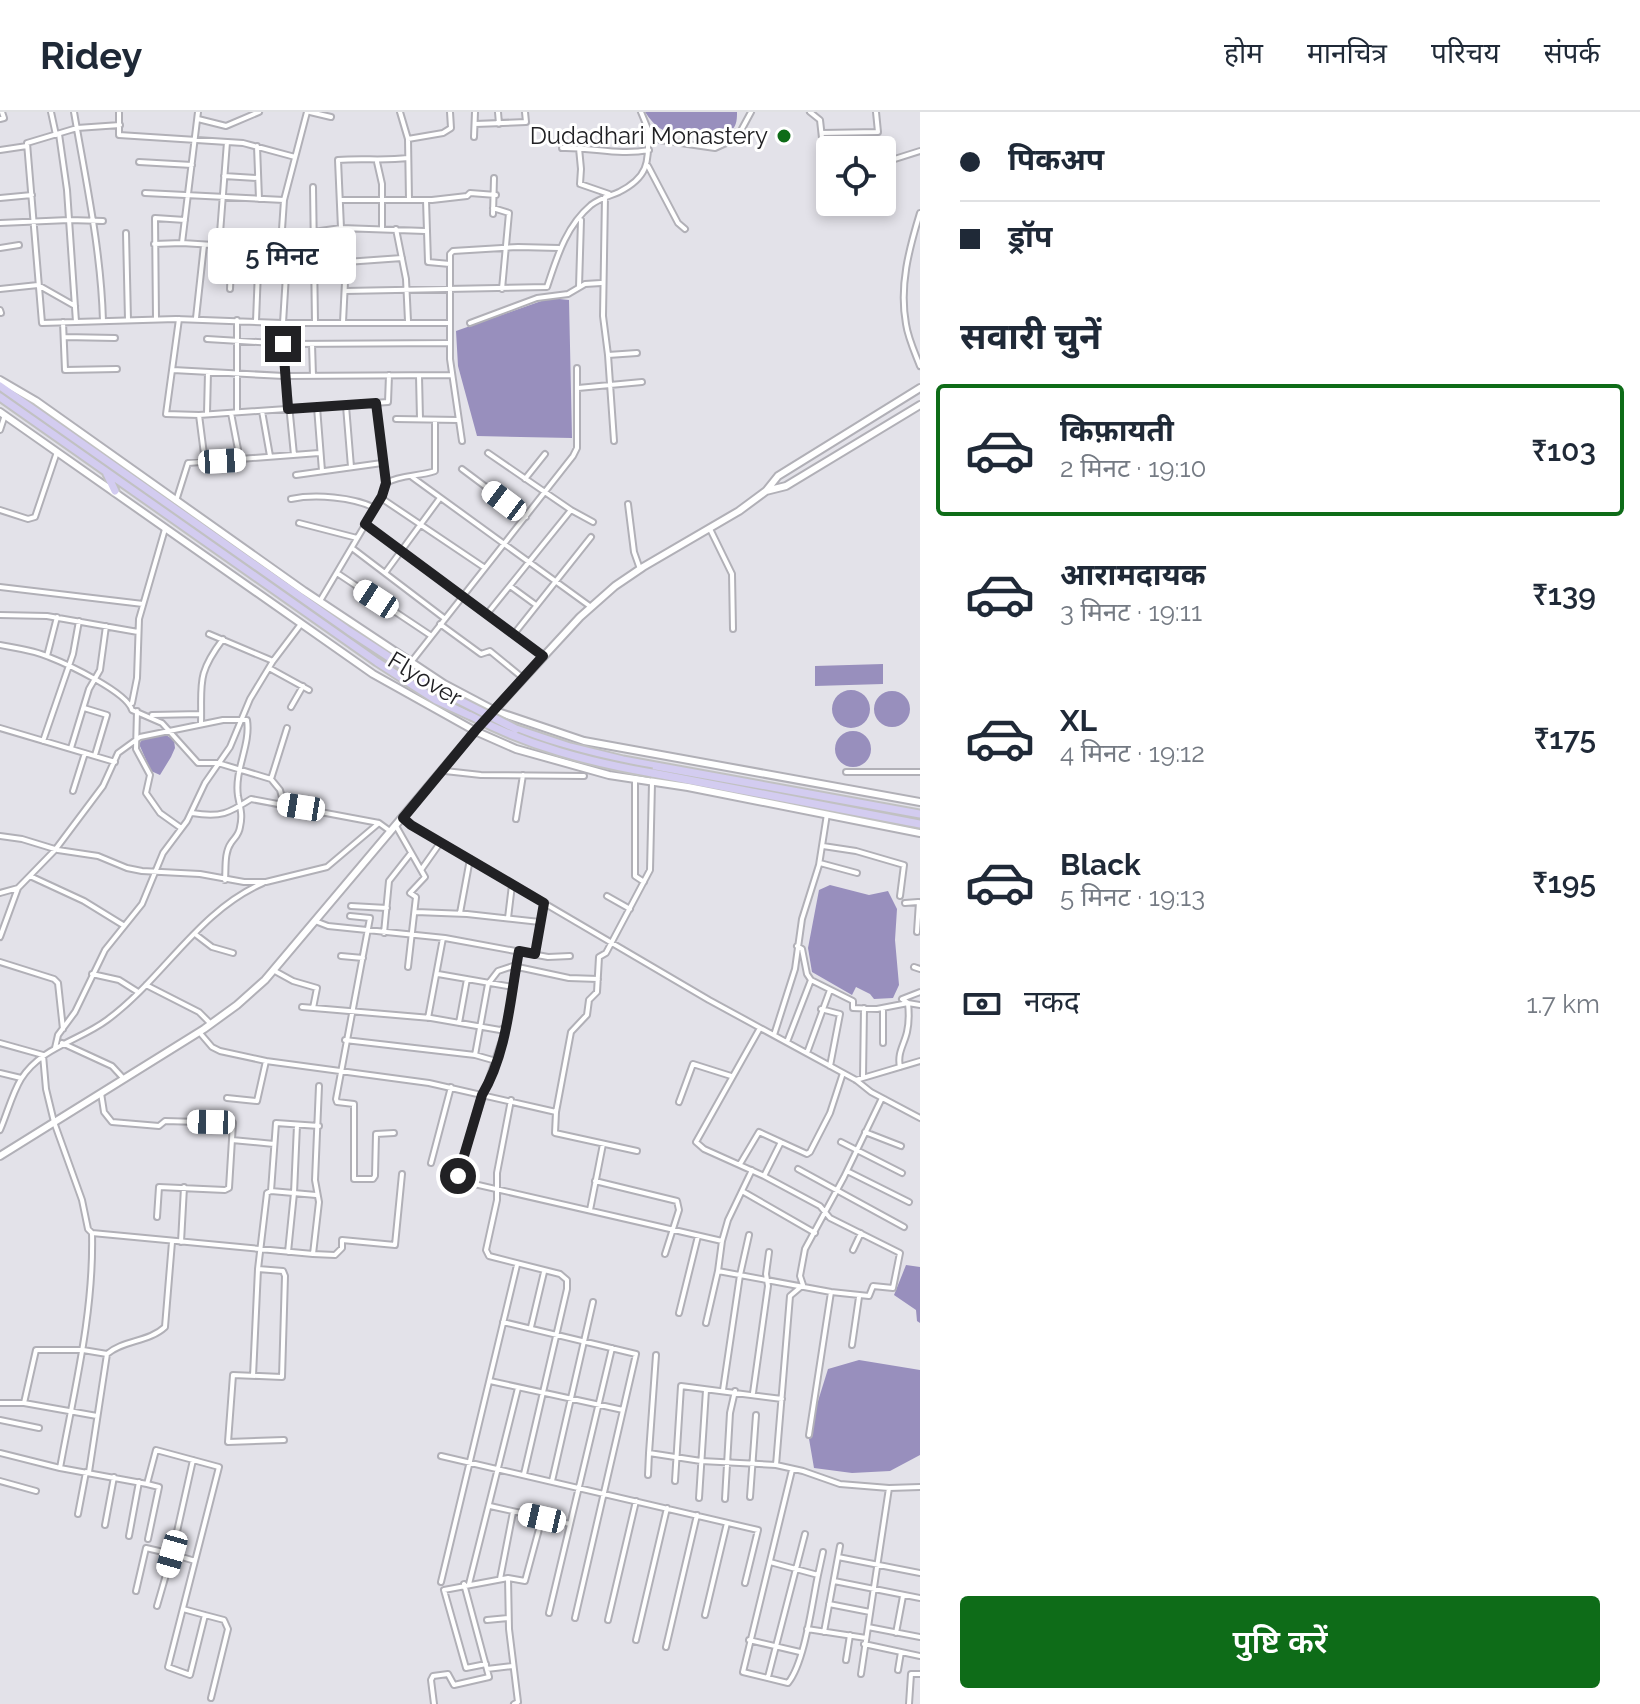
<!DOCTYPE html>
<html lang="hi">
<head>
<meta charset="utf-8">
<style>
  body { margin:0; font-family:Raleway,"Noto Sans Devanagari",sans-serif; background:#f2f2f3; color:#1f2937; height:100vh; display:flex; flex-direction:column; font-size:30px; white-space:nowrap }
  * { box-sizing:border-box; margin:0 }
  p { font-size:26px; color:#747a83 }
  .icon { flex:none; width:44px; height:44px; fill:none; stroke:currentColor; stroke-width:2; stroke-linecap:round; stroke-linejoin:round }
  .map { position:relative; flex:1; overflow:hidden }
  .drawer { display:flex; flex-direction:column; background:#fff; width:720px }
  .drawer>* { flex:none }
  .hud { display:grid; align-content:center; height:176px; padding:0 40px; background:#fff }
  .tools { position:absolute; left:816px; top:24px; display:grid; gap:16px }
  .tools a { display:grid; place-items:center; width:80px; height:80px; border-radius:8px; background:#fff; box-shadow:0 4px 12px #0003; font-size:40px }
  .end { position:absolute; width:36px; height:36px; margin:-18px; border:10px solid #212124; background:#fff; box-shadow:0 0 0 4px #fff }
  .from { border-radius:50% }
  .bubble { position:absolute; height:56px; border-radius:8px; background:#fff; box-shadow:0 4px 12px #0003; font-size:26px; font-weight:600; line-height:56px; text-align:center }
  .car { position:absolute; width:24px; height:48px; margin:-24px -12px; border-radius:10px; box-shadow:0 0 6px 2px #0007; background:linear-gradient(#fff 24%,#345 0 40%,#fff 0 76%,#345 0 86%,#fff 0) }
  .hud b { display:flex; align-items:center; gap:28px; height:76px; font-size:30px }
  .hud b+b { border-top:2px solid #e0e1e3 }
  .hud i { width:20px; height:20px; background:#1f2937 }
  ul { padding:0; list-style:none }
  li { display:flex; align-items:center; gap:24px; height:132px; margin:0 16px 12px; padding:0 24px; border:4px solid transparent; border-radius:8px }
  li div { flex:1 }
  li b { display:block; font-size:30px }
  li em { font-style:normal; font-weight:600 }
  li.selected { border-color:#0e6c18 }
  li>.icon { width:72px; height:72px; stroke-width:1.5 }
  h2 { padding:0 40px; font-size:36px; line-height:96px }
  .pay { display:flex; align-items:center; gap:20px; height:88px; padding:0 40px; font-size:30px }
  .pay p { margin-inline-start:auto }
  .cta { display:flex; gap:16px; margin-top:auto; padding:16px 40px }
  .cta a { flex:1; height:92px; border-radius:8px; background:#0e6c18; color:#fff; font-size:32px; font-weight:600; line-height:92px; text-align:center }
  header { display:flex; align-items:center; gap:48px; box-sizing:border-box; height:112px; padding:0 40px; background:#fff; border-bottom:2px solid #e0e1e3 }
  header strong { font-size:38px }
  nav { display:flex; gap:44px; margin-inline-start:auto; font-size:28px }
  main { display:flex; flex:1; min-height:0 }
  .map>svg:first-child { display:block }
</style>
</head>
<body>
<header>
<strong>Ridey</strong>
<nav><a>होम</a><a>मानचित्र</a><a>परिचय</a><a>संपर्क</a></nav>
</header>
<main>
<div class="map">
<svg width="920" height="1592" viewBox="0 0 920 1592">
  <rect width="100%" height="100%" fill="#e3e2e9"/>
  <!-- water -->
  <path fill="#988fbd" d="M645,0h92c0,6 0,13 -5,18 -12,9 -56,6 -69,0 -7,-3 -14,-12 -18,-18z
    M550,186l19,2 3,138 -95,-2 -19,-70 -2,-35z
    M883,552v20l-68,2v-20z
    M832 597a19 19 0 1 1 38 0a19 19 0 1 1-38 0Z
    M874 597a18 18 0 1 1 36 0a18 18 0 1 1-36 0Z
    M835 637a18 18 0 1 1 36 0a18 18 0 1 1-36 0Z
    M166,623l8,5 1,8 -4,9 -11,18 -9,-4 -12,-27 3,-4z
    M830,773l39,10 19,-4 9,18 -2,31 4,45 -6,13 -19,1 -4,-5 -14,-7 -4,8 -40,-23 -4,-24 11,-58z
    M906,1153l14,2v56l-3,-2 -1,-11 -22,-15z
    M859,1248l61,10v85l-30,16 -38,2 -38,-5 -6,-35 20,-64z"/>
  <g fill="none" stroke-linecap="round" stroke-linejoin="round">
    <defs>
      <path id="minor" d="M51,0l5,23
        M74,0c12,70 27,138 29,209
        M198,0l-16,131 47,3 84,-4
        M310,0l21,5
        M400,0l8,27
        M498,0l1,12
        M641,0l7,17 12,11 55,8 22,-10 14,-26
        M810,0l10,8 3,27 7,19
        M119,1v22l124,8 52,14
        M0,7l4,-1 -2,-6
        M198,7l28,7 33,-14
        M475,12l51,-2 -1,-10
        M120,13l-43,3 -50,15 15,180 134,-4 106,4h166
        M822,21l56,-1 -2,-20
        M59,22l8,56 9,132
        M474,25l1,-25
        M257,34l2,53
        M562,36c30,-1 57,8 87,2
        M579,36l2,21 -1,15 29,10
        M0,38l27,-4
        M139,50l53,3
        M377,50l5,22v45
        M882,51l38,-12
        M648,54l30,57 7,6
        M224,64l34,2
        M313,75l2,135
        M145,81l139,7 -3,44
        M605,85l-2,119 5,39 6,86
        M0,86l32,-3
        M284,88l23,-88
        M340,88h92l35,-4 3,-3 26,2
        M409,88l-1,-61 35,-6 8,-5 -1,-16
        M426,88l2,62 22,2
        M493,96l16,5 -7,76
        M920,101c-11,36 -21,73 -14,111 2,14 9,29 14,42
        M493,102l1,-36
        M0,111l69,-3 34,1
        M341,116l-3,-68c24,-2 46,1 70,-2
        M396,117l10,50 2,42
        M313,120l28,-4 84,3
        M126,121l2,87
        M154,132l28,-1
        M219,134l8,-104
        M0,136l19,-3
        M346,150l56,-4
        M579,175l2,-67
        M0,177l38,-4 37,21
        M230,177l2,-43
        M345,179l202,-4c10,-30 19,-61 44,-82 9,-7 19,-9 28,-13 32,-16 29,-32 29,-63
        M0,198l1,3
        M196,206l8,-73
        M156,207l-1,-101 30,2
        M179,207l-13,95 33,1 189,-13 1,-27
        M256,209l3,-76
        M63,210l2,48 52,-1
        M343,210l3,-60 6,-33
        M283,211l5,-80
        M470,211l67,-25 31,-4 17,-10 16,-1
        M64,225l51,1
        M207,227l82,5 159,-1
        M283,232l11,111
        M312,232l1,32
        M608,243l29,-2
        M173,258l111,6 168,-1
        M419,264l1,43
        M578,276l64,-6
        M376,291l10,80
        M346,294l5,61
        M317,295l5,64
        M262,299l8,45
        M237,300v-92
        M207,301l1,-41
        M231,301l9,47
        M199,303l6,47
        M396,307l62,1
        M0,318l5,-15
        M462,329l-12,-82v-105l3,-3 65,-4 41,1
        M488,341l83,57 22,12
        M462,357l64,48
        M296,363l86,-12
        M412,365l179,130
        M525,367l20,-25
        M381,386l104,70
        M291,387c24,-5 62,-2 84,9
        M176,389l12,-38 131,-10
        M628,392l6,48 6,17
        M0,398l28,9 7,-2 22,-65
        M299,411l58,15
        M365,412l178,132
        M710,417l22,45 1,55
        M352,436l92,70
        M337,461l93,62
        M385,461l55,-75
        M510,474l26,19
        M0,475l143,17
        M320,489l61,-103 5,-15c16,-9 32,-6 49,-12v-51
        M487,502l84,-104
        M0,503l47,1 91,16
        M440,512l41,30 9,-3 33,27
        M209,522l64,27
        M514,522l77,-97
        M0,533c16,3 34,5 49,12 18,7 78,35 83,53l30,13 36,40h20l53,16 9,11 4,15
        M47,544l10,-39
        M412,549l161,-205 4,-8v-80
        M269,556l40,22
        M132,591l5,-25 2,-59 26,-90
        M291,595l12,-21
        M84,596l23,7 -12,40
        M137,599l-1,38 14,26 -4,18 14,20 21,15
        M152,603l49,-1
        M201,612c1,-41 -5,-49 22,-85
        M0,616l115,34
        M43,629l30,-87 6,-33
        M71,636l18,-59 11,-19 6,-44
        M445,659l36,4 103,1
        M846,660h74
        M271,667l16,-51
        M635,669v95l9,6
        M73,679l12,-38
        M192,701c29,5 37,0 59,-14l128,24 11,8
        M403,706l8,7 298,175 147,80 15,12 49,26
        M516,707l7,-44
        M396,714l29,51 -15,16 6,4 -8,70
        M0,724l22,3 36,11 40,6 29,12 15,3 58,3 44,8h22l61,-15 52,-44
        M823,734l33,5 48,14 -4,31
        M820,751l37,10
        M421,758l19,-27
        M30,764l54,25 39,24
        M0,781l18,-5 37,-38 48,-64 15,-33 22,-16 83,-17h24c4,25 -13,50 -9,76 2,11 5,19 2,31 -1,8 -5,10 -9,16 -7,10 -5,25 -6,37
        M607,784l23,13
        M905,791l13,-1
        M351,794l36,2
        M416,800l51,2 73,8
        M460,801l10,-54
        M350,804l20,2 -34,181 1,3 17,2v75h19l2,-3 1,-42 18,-1
        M508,806l4,-33
        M315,809l13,5 117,12 103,19 22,-1
        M917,820l2,-30
        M384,821l5,-52 22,-28
        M195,822l17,13 21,6
        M0,825l18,-49
        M797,834l5,3 5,25 4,6 42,21v7l24,1 31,-6 12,2
        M535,842l9,-51
        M341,844l22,2
        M0,850l54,17 4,4 5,46
        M515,854l4,-15
        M517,855l-12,64 -46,137 -1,8 3,5 261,60 6,-21 24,-50
        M914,855l6,2
        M273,858l20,11 24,7 -4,20
        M92,862l27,6 19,12
        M438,862l75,13
        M146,873l53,27 12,12
        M302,895l129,11 69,12 4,-2
        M821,897l19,5 -10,52
        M428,906l15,-80
        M459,911l8,-44
        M200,921l12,14 8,4 46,10 163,22 127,29
        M774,923l21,-66 7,-50 17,-54 8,-51
        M345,928l130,15 21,6
        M787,930l24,-62
        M0,931l43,12 3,34 8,33 28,78 6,29 4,4
        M62,931l50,23 12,13
        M883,931v-34
        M55,936l3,-13 17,-23 30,-62 37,-46 21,-51 24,-32 18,-38 25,-36 20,-48 23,-38 28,-37
        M807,941l23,-63
        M475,943l13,-71 10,-13 15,-5 56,12 29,1
        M900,955c-3,-14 4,-22 7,-35 2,-9 2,-20 1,-29l-6,-4 18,-7
        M0,961l21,5
        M863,965l1,-69
        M856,968l64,-19
        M101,981l3,19 8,10 47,4 6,-5 68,2 -4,65 -4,2 -66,-3 -2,30
        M227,986l30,3 9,-40
        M511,988l-14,73v27l-11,50 3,6 71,18 7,6v9l-43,185
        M679,990l14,-38 38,12
        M0,1018c7,-16 12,-36 21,-51 20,-32 58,-38 86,-59 57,-42 90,-108 156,-137
        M865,1020l36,14
        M232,1028l42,4
        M841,1030l61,31
        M637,1039l-82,-18 1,-21 15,-80 16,-17 2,-15 8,-8 2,-35 7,-4 44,-83 2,-87
        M431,1051l20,-76
        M740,1052l19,-32 48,22 3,-2 20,-39 13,-40
        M798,1057l106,58
        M847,1059l62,31
        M764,1064l17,-34
        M595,1069l82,20 2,9 -14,44
        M271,1079l45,4
        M742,1079l73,42
        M590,1098l13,-66
        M181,1130l3,-55
        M853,1138l8,-17
        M288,1140l6,-59 3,-68
        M313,1142l6,-52 -4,-22 4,-94
        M258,1157l25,2 2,5 -3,101 -49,-2 -5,67 56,-2
        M718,1159l113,21 38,4 4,-10 20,2 7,-35 -70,-35 -10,-12 -56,-30 -60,-27 -8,-7 64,-114
        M679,1201l19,-77
        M503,1210l133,32 -61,264
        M706,1211l12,-52 4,-30
        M531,1215l13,-55
        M852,1233l7,-48
        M253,1264l5,-107 9,-76 4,-2 5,-68 43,3
        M490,1269l133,29
        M723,1278l17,-115 9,-40
        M753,1281l15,-107 -2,-12 3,-22
        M0,1291h24l73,13
        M24,1291l12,-53h47l24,4c16,-14 42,-12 58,-27l7,-85
        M0,1308l39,8
        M809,1323l22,-143
        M0,1341l60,15 87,16 9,-34 63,17 -51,200 22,8 15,-60 19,5 4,9 -17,69
        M649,1341l7,-98
        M441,1344l317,74 -13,53
        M193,1348l-21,94 23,7
        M776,1353l14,-169 13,-11 -3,-9 5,-27 39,-72 38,-79
        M60,1356c14,-77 34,-155 32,-235l221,21 22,1 7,-7v-8l53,5 7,-71
        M792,1358l-49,202 45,11c17,-21 24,-80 30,-108
        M89,1360l18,-118
        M648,1363l1,-22 52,8 75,4 27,6 37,13 49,4 31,-1
        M0,1369l36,10
        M552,1369l41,-179
        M675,1369l6,-95 101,13
        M147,1372l12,3 -11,52
        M889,1376l-21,139 52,10
        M750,1385l6,-82
        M699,1386l7,-108
        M725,1387l5,-86 5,-22
        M490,1394l80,18
        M78,1402l8,-42
        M105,1413l9,-48
        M129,1424l10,-54
        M838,1445l82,16
        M770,1450l48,13 5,-23
        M508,1466l1,51 9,73 -4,2
        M500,1467l13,-67
        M834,1469l86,17
        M441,1470l76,-317
        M469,1472l49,-196
        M136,1479l10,-43 26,6 -15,52
        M829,1492l41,8
        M183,1497l22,6
        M549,1501l63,-265
        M705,1503l22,-92
        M487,1508l21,-2
        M608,1508l28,-119
        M807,1517l59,9
        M824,1520l16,-86
        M896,1521l7,-37
        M636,1528l31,-132
        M749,1528l51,12
        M864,1532l56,12
        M666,1535l31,-132
        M846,1548l4,-25
        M486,1552l-20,4 -22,-78 64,-12 17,3 17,-63
        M487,1557l26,-3
        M898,1558l3,-18
        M861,1562l7,-47
        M768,1565l37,-143
        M434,1592l-3,-24 2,-4 15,-2 6,11 35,-8 -25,-93
        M909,1592l2,-30h9"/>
      <path id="tertiary" d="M0,268l36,21 268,190 140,93 51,27 89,30 336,61
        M0,300l373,262 102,57 41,18 93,26 79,12 232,46
        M766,379l20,-5 134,-81
        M0,1044l204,-127 33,-24 28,-25 210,-249 105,-114 35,-31 28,-19 96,-56 27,-20 12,-15 142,-88"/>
      <path id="trunk" d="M0,274l349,245 92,60
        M0,285l377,265 59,38 35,16
        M107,362l8,17
        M516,617l54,18 53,13 297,54
        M652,661l268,51"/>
    </defs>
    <!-- minor casing -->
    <use href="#minor" stroke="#b1b0b7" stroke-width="8"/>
    <!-- tertiary casing -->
    <use href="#tertiary" stroke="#b1b0b7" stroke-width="10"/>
    <!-- trunk casing -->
    <use href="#trunk" stroke="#c1c1c2" stroke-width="11"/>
    <!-- minor -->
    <use href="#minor" stroke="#fff" stroke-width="4"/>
    <!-- tertiary -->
    <use href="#tertiary" stroke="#fff" stroke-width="6"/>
    <!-- trunk -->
    <use href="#trunk" stroke="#d3ccf0" stroke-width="7"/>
    <defs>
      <path id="trunk-bridge" d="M441,579l75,38
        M471,604c57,30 118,46 181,57"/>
    </defs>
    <!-- trunk-bridge casing -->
    <use href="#trunk-bridge" stroke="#c1c1c2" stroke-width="11" stroke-linecap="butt"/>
    <!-- trunk-bridge -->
    <use href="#trunk-bridge" stroke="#d3ccf0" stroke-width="7"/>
  </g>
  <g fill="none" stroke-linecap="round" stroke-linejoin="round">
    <!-- route -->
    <path stroke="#212124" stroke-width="10" d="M283,232l5,65 88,-6 10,80 -4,13 -17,28 178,132 -68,75 -72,87 8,7 133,78 -9,51 -16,-3c-9,46 -11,100 -37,144l-24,81"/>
  </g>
  <!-- markers -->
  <circle fill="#0e6c18" stroke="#fff" stroke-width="3" cx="784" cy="24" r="8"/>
  <g text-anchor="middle" stroke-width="6" stroke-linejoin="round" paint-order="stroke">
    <!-- poi labels -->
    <g font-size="24" fill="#212124" stroke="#fff" text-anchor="end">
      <text x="768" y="32">Dudadhari Monastery</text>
    </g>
    <!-- street labels -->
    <g font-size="24" fill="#212124" stroke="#fff">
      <text transform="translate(425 567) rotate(31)" y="8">Flyover</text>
    </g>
  </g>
</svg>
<div class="tools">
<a><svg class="icon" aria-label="locate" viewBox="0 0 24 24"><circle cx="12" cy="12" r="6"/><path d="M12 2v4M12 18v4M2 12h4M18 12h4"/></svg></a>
</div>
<i class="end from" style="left:458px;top:1064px"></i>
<i class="end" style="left:283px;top:232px"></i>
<div class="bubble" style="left:208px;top:116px;width:148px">5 मिनट</div>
<i class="car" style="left:222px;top:349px;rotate:87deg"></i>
<i class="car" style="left:504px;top:389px;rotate:307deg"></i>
<i class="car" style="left:376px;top:487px;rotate:303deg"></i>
<i class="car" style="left:301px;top:695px;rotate:279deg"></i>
<i class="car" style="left:211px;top:1010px;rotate:271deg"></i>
<i class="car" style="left:542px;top:1406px;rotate:283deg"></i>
<i class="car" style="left:172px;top:1442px;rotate:196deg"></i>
</div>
<section class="drawer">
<div class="hud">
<b><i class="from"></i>पिकअप</b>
<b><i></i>ड्रॉप</b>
</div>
<h2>सवारी चुनें</h2>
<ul>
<li class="selected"><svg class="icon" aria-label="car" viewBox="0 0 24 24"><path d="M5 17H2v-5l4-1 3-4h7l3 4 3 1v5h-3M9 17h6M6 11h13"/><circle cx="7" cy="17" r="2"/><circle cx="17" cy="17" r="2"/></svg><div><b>किफ़ायती</b><p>2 मिनट · 19:10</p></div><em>₹103</em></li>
<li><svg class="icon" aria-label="car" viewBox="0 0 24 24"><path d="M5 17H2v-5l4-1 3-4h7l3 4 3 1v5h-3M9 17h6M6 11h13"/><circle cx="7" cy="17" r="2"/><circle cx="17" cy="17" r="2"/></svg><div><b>आरामदायक</b><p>3 मिनट · 19:11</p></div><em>₹139</em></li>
<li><svg class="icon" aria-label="car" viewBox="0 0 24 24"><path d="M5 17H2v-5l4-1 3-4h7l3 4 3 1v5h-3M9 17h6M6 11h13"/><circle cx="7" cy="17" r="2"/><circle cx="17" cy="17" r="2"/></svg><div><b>XL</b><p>4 मिनट · 19:12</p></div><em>₹175</em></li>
<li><svg class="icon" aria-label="car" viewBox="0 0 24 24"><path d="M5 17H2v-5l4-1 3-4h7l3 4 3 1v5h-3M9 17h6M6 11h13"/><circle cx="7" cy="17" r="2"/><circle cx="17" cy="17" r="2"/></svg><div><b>Black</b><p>5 मिनट · 19:13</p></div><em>₹195</em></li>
</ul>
<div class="pay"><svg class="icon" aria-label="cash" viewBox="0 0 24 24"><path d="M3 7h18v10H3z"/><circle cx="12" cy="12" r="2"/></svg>नकद<p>1.7 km</p></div>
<div class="cta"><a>पुष्टि करें</a></div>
</section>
</main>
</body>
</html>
